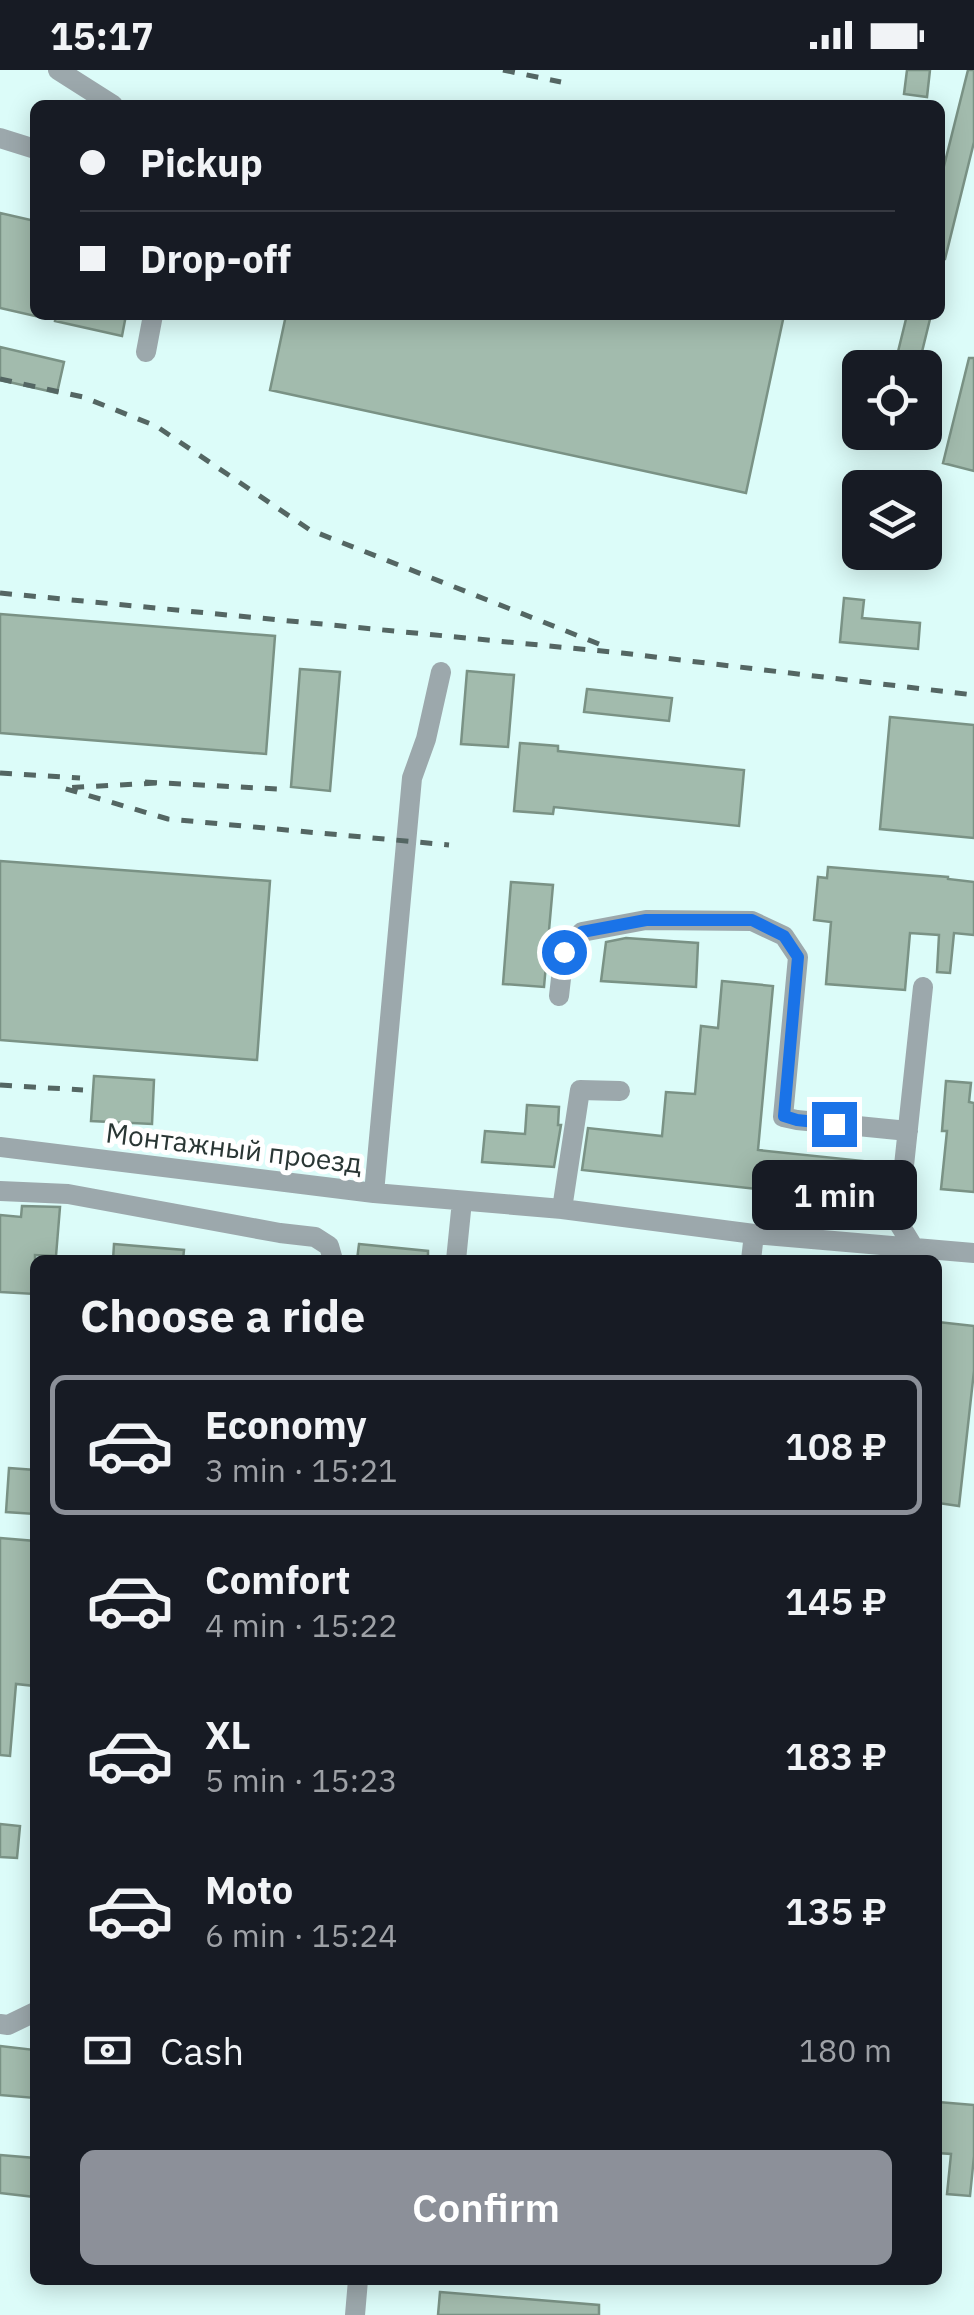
<!DOCTYPE html>
<html lang="en">
<head>
<meta charset="utf-8">
<style>
  body { margin:0; font-family:"IBM Plex Sans",sans-serif; background:#242831; color:#f1f3f6; height:100vh; display:flex; flex-direction:column; font-size:38px; white-space:nowrap }
  * { box-sizing:border-box; margin:0 }
  p { font-size:32px; color:#9ea1a6 }
  .icon { flex:none; width:55px; height:55px; fill:none; stroke:currentColor; stroke-width:2; stroke-linecap:round; stroke-linejoin:round }
  .map { position:relative; flex:1; overflow:hidden }
  .sheet { position:absolute; left:30px; top:1185px; width:912px; height:1030px; display:flex; flex-direction:column; background:#171b24; border-radius:15px; box-shadow:0 5px 25px #0003 }
  .sheet>* { flex:none }
  .guide { position:absolute; left:30px; top:30px; width:915px; height:220px; border-radius:15px; box-shadow:0 5px 25px #0003; display:grid; align-content:center; height:220px; padding:0 50px; background:#171b24 }
  .fabs { position:absolute; left:842px; top:280px; display:grid; gap:20px }
  .fabs a { display:grid; place-items:center; width:100px; height:100px; border-radius:15px; background:#171b24; box-shadow:0 5px 25px #0003; font-size:50px }
  .end { position:absolute; width:45px; height:45px; margin:-22px; border:12px solid #1a73e8; background:#fff; box-shadow:0 0 0 5px #fff }
  .from { border-radius:50% }
  .bubble { position:absolute; height:70px; border-radius:15px; background:#171b24; box-shadow:0 5px 25px #0003; font-size:32px; font-weight:600; line-height:70px; text-align:center }
  .guide b { display:flex; align-items:center; gap:35px; height:95px; font-size:38px }
  .guide b+b { border-top:2px solid #363941 }
  .guide i { width:25px; height:25px; background:#f1f3f6 }
  ul { padding:0; list-style:none }
  li { display:flex; align-items:center; gap:30px; height:140px; margin:0 20px 15px; padding:0 30px; border:5px solid transparent; border-radius:15px }
  li div { flex:1 }
  li b { display:block; font-size:38px }
  li em { font-style:normal; font-weight:600 }
  li.active { border-color:#8c9099 }
  li>.icon { width:90px; height:90px; stroke-width:1.5 }
  h2 { padding:0 50px; font-size:45px; line-height:120px }
  .pay { display:flex; align-items:center; gap:25px; height:110px; padding:0 50px; font-size:38px }
  .pay p { margin-inline-start:auto }
  .primary-button { display:flex; gap:20px; margin-top:auto; padding:20px 50px }
  .primary-button a { flex:1; height:115px; border-radius:15px; background:#8c9099; color:#fff; font-size:40px; font-weight:600; line-height:115px; text-align:center }
  .status { display:flex; justify-content:space-between; align-items:center; height:70px; padding:0 50px; background:#171b24; direction:ltr }
  .status svg { height:28px; fill:currentColor }
  .map>svg:first-child { display:block }
</style>
</head>
<body>
<div class="status"><b>15:17</b><svg viewBox="0 0 49 12"><path d="M0 12V9h3v3zM5 12V6h3v6zM10 12V3h3v9zM15 12V0h3v12zM26 1h20v11H26zM47 4h2v5h-2z"/></svg></div>
<div class="map">
<svg width="974" height="2245" viewBox="0 0 974 2245">
  <rect width="100%" height="100%" fill="#dcfcf9"/>
  <!-- building -->
  <path fill="#a2bbad" stroke="#7a9285" stroke-width="2.5" d="M907,0h23l-3,27 -23,-3z
    M968,0h6v72l-29,117h-5v-77z
    M0,143l35,8v95l-35,-8z
    M56,245h70l-4,21 -67,-15z
    M286,245h498l-38,178 -476,-103z
    M907,245h24l-13,53h-24z
    M0,277l64,15 -7,31 -57,-13z
    M969,288h5v113l-31,-8z
    M844,528l20,2 -2,18 58,5 -2,26 -78,-7z
    M0,544l275,22 -9,118 -266,-21z
    M300,599l40,3 -10,119 -39,-4z
    M467,601l47,4 -6,72 -47,-3z
    M587,619l85,9 -3,23 -85,-9z
    M890,647l84,8v113l-94,-9z
    M520,673l38,3v5l186,19 -5,56 -185,-19 -1,7 -39,-3z
    M0,791l270,20 -13,179 -257,-20z
    M828,797l120,10v2l26,3v53l-20,-2 -4,40 -13,-1 2,-37 -29,-2 -5,57 -79,-6 5,-62 -17,-2 4,-43 9,1z
    M511,812l42,3 -9,102 -41,-3z
    M626,868l72,5 -2,44 -95,-6 5,-39z
    M722,911l51,5 -15,164 115,12 -4,39 -287,-31 6,-42 74,8 4,-44 29,2 6,-68 17,2z
    M94,1006l60,4 -2,44 -61,-3z
    M946,1011l25,2 -2,19 5,1v89l-33,-3 6,-58h-5z
    M527,1035l32,2 -1,18h3l-7,42 -72,-5 3,-31 40,3z
    M22,1136l38,1 -4,49 -21,-1v39l-35,-2v-77l21,2z
    M114,1174l70,6 -1,10h-70z
    M359,1174l69,7v9h-71z
    M938,1252l36,4v45l-15,135 -21,-3z
    M9,1398l26,2v44l-29,-2z
    M0,1468l35,3v145l-19,-2 -6,72 -10,-1z
    M0,1754l20,2 -3,32 -17,-1z
    M0,1976l35,4v48l-35,-3z
    M938,2032l36,3v51l-4,40 -23,-2 4,-40 -13,-1z
    M0,2085l35,3v39l-35,-4z
    M440,2222l159,13v10h-161z"/>
  <g fill="none" stroke-linecap="round" stroke-linejoin="round">
    <!-- minor -->
    <path stroke="#9ca8ac" stroke-width="20" d="M58,0l55,35
      M0,68l35,11
      M146,282l7,-37
      M559,926l5,-44 18,-20 64,-12 106,1 32,15 14,21 -15,160 14,3 111,11
      M0,1077l374,46 188,16 192,25 220,19
      M0,1121l68,3 212,39 35,4 14,9 4,14
      M374,1123l38,-415 14,-39 15,-67
      M562,1139l18,-119 40,1
      M914,1178l-16,-26 25,-235
      M456,1190l6,-59
      M751,1190l3,-26
      M0,1954l8,1 27,-13
      M355,2245l3,-35"/>
    <!-- rail -->
    <path stroke="#546663" stroke-width="5" stroke-dasharray="12 12" stroke-linecap="butt" d="M503,0l58,12
      M0,309l83,18 73,29 154,104 289,114
      M0,523l622,60 352,42
      M0,703l80,5
      M145,712l133,7
      M156,713l-93,5 105,31 281,26
      M0,1015l83,5"/>
  </g>
  <g fill="none" stroke-linecap="round" stroke-linejoin="round">
    <!-- route -->
    <path stroke="#1a73e8" stroke-width="12" d="M564,882l18,-20 64,-12h106l32,16 14,21 -14,159 13,4 37,4"/>
  </g>
  <g text-anchor="middle" stroke-width="10" stroke-linejoin="round" paint-order="stroke">
    <!-- street labels -->
    <g font-size="28" fill="#293634" stroke="#fff">
      <text transform="translate(234 1078) rotate(7)" y="10">Монтажный проезд</text>
    </g>
  </g>
</svg>
<div class="fabs">
<a><svg class="icon" aria-label="locate" viewBox="0 0 24 24"><circle cx="12" cy="12" r="6"/><path d="M12 2v4M12 18v4M2 12h4M18 12h4"/></svg></a>
<a><svg class="icon" aria-label="layers" viewBox="0 0 24 24"><path d="M12 4l9 5-9 5-9-5zM3 14l9 5 9-5"/></svg></a>
</div>
<i class="end from" style="left:564px;top:882px"></i>
<i class="end" style="left:834px;top:1054px"></i>
<div class="bubble" style="left:752px;top:1090px;width:165px">1 min</div>
<div class="guide">
<b><i class="from"></i>Pickup</b>
<b><i></i>Drop-off</b>
</div>
<section class="sheet">
<h2>Choose a ride</h2>
<ul>
<li class="active"><svg class="icon" aria-label="car" viewBox="0 0 24 24"><path d="M5 17H2v-5l4-1 3-4h7l3 4 3 1v5h-3M9 17h6M6 11h13"/><circle cx="7" cy="17" r="2"/><circle cx="17" cy="17" r="2"/></svg><div><b>Economy</b><p>3 min · 15:21</p></div><em>108 ₽</em></li>
<li><svg class="icon" aria-label="car" viewBox="0 0 24 24"><path d="M5 17H2v-5l4-1 3-4h7l3 4 3 1v5h-3M9 17h6M6 11h13"/><circle cx="7" cy="17" r="2"/><circle cx="17" cy="17" r="2"/></svg><div><b>Comfort</b><p>4 min · 15:22</p></div><em>145 ₽</em></li>
<li><svg class="icon" aria-label="car" viewBox="0 0 24 24"><path d="M5 17H2v-5l4-1 3-4h7l3 4 3 1v5h-3M9 17h6M6 11h13"/><circle cx="7" cy="17" r="2"/><circle cx="17" cy="17" r="2"/></svg><div><b>XL</b><p>5 min · 15:23</p></div><em>183 ₽</em></li>
<li><svg class="icon" aria-label="car" viewBox="0 0 24 24"><path d="M5 17H2v-5l4-1 3-4h7l3 4 3 1v5h-3M9 17h6M6 11h13"/><circle cx="7" cy="17" r="2"/><circle cx="17" cy="17" r="2"/></svg><div><b>Moto</b><p>6 min · 15:24</p></div><em>135 ₽</em></li>
</ul>
<div class="pay"><svg class="icon" aria-label="cash" viewBox="0 0 24 24"><path d="M3 7h18v10H3z"/><circle cx="12" cy="12" r="2"/></svg>Cash<p>180 m</p></div>
<div class="primary-button"><a>Confirm</a></div>
</section>
</div>
</body>
</html>
